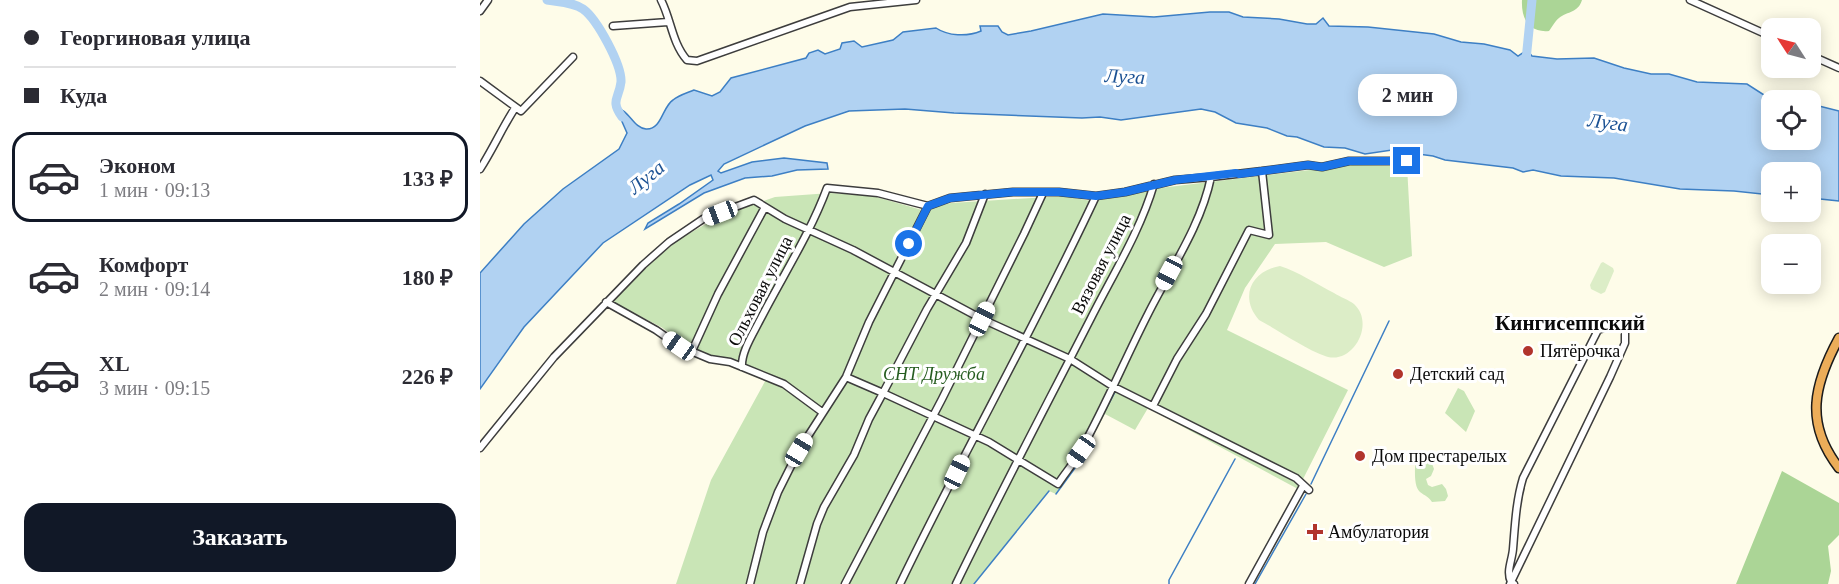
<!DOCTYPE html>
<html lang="ru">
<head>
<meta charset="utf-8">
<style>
  body { margin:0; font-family:Georgia,serif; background:#f7f7f7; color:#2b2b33; height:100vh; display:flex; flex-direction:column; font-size:22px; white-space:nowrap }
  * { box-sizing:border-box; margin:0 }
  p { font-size:20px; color:#7c7c81 }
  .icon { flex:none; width:33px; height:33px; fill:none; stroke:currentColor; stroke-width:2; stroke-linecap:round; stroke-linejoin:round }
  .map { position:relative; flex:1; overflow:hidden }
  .sheet { display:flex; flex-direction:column; background:#fff; width:480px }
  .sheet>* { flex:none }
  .banner { display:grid; align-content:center; height:132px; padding:0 24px; background:#fff }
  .needle { width:39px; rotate:306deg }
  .controls { position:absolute; left:1281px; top:18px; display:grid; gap:12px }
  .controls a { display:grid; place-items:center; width:60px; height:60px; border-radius:12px; background:#fff; box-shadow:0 3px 15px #0003; font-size:30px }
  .end { position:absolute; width:27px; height:27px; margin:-14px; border:8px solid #1a73e8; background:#fff; box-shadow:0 0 0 3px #fff }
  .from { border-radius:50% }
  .bubble { position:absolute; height:42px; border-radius:18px; background:#fff; box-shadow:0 3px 15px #0003; font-size:20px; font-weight:700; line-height:42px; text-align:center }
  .car { position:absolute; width:18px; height:36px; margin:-18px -9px; border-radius:8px; box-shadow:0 0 4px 2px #0007; background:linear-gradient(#fff 24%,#345 0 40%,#fff 0 76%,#345 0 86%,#fff 0) }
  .banner b { display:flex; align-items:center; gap:21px; height:57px; font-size:22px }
  .banner b+b { border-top:2px solid #e1e1e2 }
  .banner i { width:15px; height:15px; background:#2b2b33 }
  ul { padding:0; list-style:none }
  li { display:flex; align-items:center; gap:18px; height:90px; margin:0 12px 9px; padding:0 12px; border:3px solid transparent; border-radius:18px }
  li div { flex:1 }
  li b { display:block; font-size:22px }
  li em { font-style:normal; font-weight:700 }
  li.active { border-color:#111827 }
  li>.icon { width:54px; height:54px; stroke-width:1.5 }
  .primary-button { display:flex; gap:12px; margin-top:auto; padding:12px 24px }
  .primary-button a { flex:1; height:69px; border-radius:18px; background:#111827; color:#fff; font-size:24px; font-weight:700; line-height:69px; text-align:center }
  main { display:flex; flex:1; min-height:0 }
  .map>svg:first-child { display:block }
</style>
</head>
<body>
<main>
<section class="sheet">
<div class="banner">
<b><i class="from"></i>Георгиновая улица</b>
<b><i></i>Куда</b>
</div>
<ul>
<li class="active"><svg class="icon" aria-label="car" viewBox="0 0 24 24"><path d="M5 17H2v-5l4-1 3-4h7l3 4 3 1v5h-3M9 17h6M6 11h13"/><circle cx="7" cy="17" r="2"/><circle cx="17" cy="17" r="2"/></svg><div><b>Эконом</b><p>1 мин · 09:13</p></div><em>133 ₽</em></li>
<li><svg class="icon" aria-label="car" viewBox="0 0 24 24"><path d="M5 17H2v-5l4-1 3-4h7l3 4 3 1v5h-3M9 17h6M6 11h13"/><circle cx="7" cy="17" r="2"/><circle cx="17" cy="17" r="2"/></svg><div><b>Комфорт</b><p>2 мин · 09:14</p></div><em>180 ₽</em></li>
<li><svg class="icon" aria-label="car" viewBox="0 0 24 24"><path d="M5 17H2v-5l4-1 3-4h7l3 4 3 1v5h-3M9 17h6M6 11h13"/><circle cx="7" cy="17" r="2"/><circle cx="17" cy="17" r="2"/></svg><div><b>XL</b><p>3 мин · 09:15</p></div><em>226 ₽</em></li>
</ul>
<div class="primary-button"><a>Заказать</a></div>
</section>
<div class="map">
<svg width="1359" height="584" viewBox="0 0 1359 584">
  <rect width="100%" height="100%" fill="#fefce9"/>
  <!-- green -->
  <path fill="#c9e5b6" d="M872,165l55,1 5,90 -28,11 -58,-25 -51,2 -30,44 -18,42 121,60 -50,99 -150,-81 -13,22 -30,-16 -30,54 -19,26 -7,-3 -75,93h-298l35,-104 58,-106 -31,-13 -27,-6 -20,-8 -30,-20 -48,-25 35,-36 30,-26 40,-23 57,-20 55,-4 43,3 49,14 29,-7 113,-7 27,5 69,-13z
    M978,388l6,3 11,20 -9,21 -21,-19z
    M946,459l5,2 3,8 -3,7 -5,3 2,6 4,2 10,-3 4,5 2,7 -3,5 -13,1c-4,-6 -7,-6 -12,-10 -6,-5 -5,-19 -5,-26l4,-5z"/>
  <!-- forest -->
  <path fill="#abd596" d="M1042,0h60c-4,13 -14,11 -23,18 -4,3 -7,9 -10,13 -20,2 -28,-12 -27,-31z
    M1302,471l57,32v32l-11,11 3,25 -3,13h-92z"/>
  <!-- pitch -->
  <path fill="#dcedc7" d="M1123,262l10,6 1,3 -9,21 -4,2 -10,-5 -1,-4 11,-22z
    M800,266c19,6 36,18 54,27 6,4 15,7 20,11 22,20 -2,62 -29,52 -20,-7 -47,-26 -66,-36 -20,-23 -8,-49 21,-54z"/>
  <!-- water -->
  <path fill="#b1d2f2" stroke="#3d7fc4" stroke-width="1.5" d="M730,12h19l14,5 36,2 28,5h9l7,-6 6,8 39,1 66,7 27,8 23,2 26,6 8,6 9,-6 5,6 25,3 37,-1 30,10 27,6h18l28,8 50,2 17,11 16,5h-8v40h38l1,-34h8l20,5v90l-28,-3 -1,-26h-38l-1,23 -37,-4 -54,-2 -66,-11 -53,-2 -28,-6 -10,2 -10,-4 -68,-8 -12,-4 -15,-2 -10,2 -16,-6 -27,4 -20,-6 -21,-1 -27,-10 -10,-1 -20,-8 -31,-5 -21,-11 -14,-3 -80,11 -21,-3 -18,1 -128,-5 -49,-4 -56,2 -44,15 -81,38 -6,7 3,2 31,-11 32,-4 43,5 1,6 -31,1 -25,6 -27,2 -41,15 -59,36 3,-6 31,-19 34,-24 -2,-5 -21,10 -87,58 -79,84 -44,62v-116l44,-49 39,-35 56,-40 8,-16 -11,-25c13,1 17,20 30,21 16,1 16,-22 27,-29 6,-5 14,-7 21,-10l18,6 8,-4 11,-14 75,-20 3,-5 9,-3 7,4 15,-5 2,-6 12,-2 8,6 31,-7 10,-8 33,-4c12,8 31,9 45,3l-1,-5h18l4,6 6,3 23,-4 72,-17 51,3z"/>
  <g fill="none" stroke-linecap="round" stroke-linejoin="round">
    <!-- stream -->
    <path stroke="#3d7fc4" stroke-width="1.5" d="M831,484l78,-163
      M576,494l19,-26 40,-76
      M494,584l75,-93
      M689,584v-4l66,-121
      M775,584l51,-90"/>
    <!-- river -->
    <path stroke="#b1d2f2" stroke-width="9" d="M67,0c12,2 26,2 36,9 14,10 39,56 38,73 -2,17 -11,18 1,35
      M1046,60l6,-60"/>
    <defs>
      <path id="minor" d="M181,0c10,19 11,43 26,60l10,1 153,-54 66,-7
        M1210,0l82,37
        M0,11l8,-11
        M133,26l55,-4
        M1330,55l29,13
        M0,81l41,30 52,-54
        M0,169c13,-20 22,-41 35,-61
        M782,171l46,-6 14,2 27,-6h58
        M505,194l-19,49 -39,66 -44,84 106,49 69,42c7,-11 17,-22 23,-34 25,-45 44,-91 67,-136 22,-44 53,-88 63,-137l51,-6 7,64 -20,-5 -43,84 -29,45 -24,47
        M126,302l50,28 23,16 31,13 20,3 54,22 38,28
        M212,351l26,-57 47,-87
        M262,367c-1,-15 11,-33 18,-47 22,-43 50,-86 67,-132l51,5 50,13 22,-8 63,-6h46l37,4
        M0,448l74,-91 89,-92 26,-23 34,-23 51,-19 31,19 68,31 129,69 88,40 44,28 182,91 13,12
        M270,584l13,-52 15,-40 21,-42 47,-73 23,-55 59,-116
        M320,584l17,-60 7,-17 30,-52 15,-36 14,-26 -37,-16
        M365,584l97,-185 82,-165 19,-41
        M420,584c63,-131 135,-257 196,-388l29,-4 50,-12 36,-3
        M476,584c43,-89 89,-176 134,-264 22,-44 50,-88 64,-136
        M769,584l54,-98
        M1030,584l1,-2 99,-205 15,-34v-12l-9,-7 -18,6 -75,148c-7,23 -8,47 -10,71 -1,12 -7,22 -2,33l3,2"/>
      <path id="highway" d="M1359,338c-25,46 -35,85 0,130"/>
    </defs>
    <!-- minor casing -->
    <use href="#minor" stroke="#3d3d3d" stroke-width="9"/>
    <!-- highway casing -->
    <use href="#highway" stroke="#1b1b1b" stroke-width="11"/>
    <!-- minor -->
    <use href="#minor" stroke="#fff" stroke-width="6"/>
    <!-- highway -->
    <use href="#highway" stroke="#ecad59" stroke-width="8"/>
  </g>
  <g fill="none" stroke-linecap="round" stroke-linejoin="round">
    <!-- route -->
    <path stroke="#1a73e8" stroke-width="8" d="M429,244l19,-38 22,-8 63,-6h46l37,4 29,-4 50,-12 61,-7 3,1 69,-9 14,2 27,-6h58"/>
  </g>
  <!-- markers -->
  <g fill="#b1342c" stroke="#fff" stroke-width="2">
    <circle cx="1048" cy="351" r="6"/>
    <circle cx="918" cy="374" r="6"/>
    <circle cx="880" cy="456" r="6"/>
    <path d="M832 523h6v6h6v6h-6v6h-6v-6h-6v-6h6z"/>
  </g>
  <g text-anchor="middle" stroke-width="6" stroke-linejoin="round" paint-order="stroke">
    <!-- street labels -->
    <g font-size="18" fill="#0a0a0a" stroke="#fff">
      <text transform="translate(621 264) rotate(-63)" y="6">Вязовая улица</text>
      <text transform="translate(280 291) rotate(-63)" y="6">Ольховая улица</text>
    </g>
    <!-- poi labels -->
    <g font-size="18" fill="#0a0a0a" stroke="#fff" text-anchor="start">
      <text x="1060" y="357">Пятёрочка</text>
      <text x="930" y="380">Детский сад</text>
      <text x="892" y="462">Дом престарелых</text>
      <text x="848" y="538">Амбулатория</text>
    </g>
    <!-- park labels -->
    <g font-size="18" font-style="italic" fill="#265d20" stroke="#fff">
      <text x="454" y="380">СНТ Дружба</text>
    </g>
    <!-- water labels -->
    <g font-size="20" font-style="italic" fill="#1c5294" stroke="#fff">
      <text transform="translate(645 76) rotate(3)" y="7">Луга</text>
      <text transform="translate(1128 122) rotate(8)" y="7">Луга</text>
      <text transform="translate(166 177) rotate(-39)" y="7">Луга</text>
    </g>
    <!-- quarter labels -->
    <g font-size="21" font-weight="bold" fill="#0a0a0a" stroke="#fff">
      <text x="1090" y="330">Кингисеппский</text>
    </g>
  </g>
</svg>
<div class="controls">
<a><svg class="needle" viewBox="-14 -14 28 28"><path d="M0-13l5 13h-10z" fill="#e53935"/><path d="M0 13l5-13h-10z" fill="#7c7c81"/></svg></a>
<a><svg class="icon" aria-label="locate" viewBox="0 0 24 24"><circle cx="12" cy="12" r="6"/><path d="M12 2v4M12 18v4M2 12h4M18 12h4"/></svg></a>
<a>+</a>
<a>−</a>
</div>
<i class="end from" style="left:429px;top:244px"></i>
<i class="end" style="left:927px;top:161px"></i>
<div class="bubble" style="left:878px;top:74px;width:99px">2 мин</div>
<i class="car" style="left:240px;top:213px;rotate:249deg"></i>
<i class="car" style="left:689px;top:273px;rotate:208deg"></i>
<i class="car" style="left:502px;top:319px;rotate:26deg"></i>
<i class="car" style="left:199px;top:346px;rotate:305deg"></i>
<i class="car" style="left:319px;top:450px;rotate:31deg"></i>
<i class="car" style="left:601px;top:451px;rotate:215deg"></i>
<i class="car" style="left:477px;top:472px;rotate:25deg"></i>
</div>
</main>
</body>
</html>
